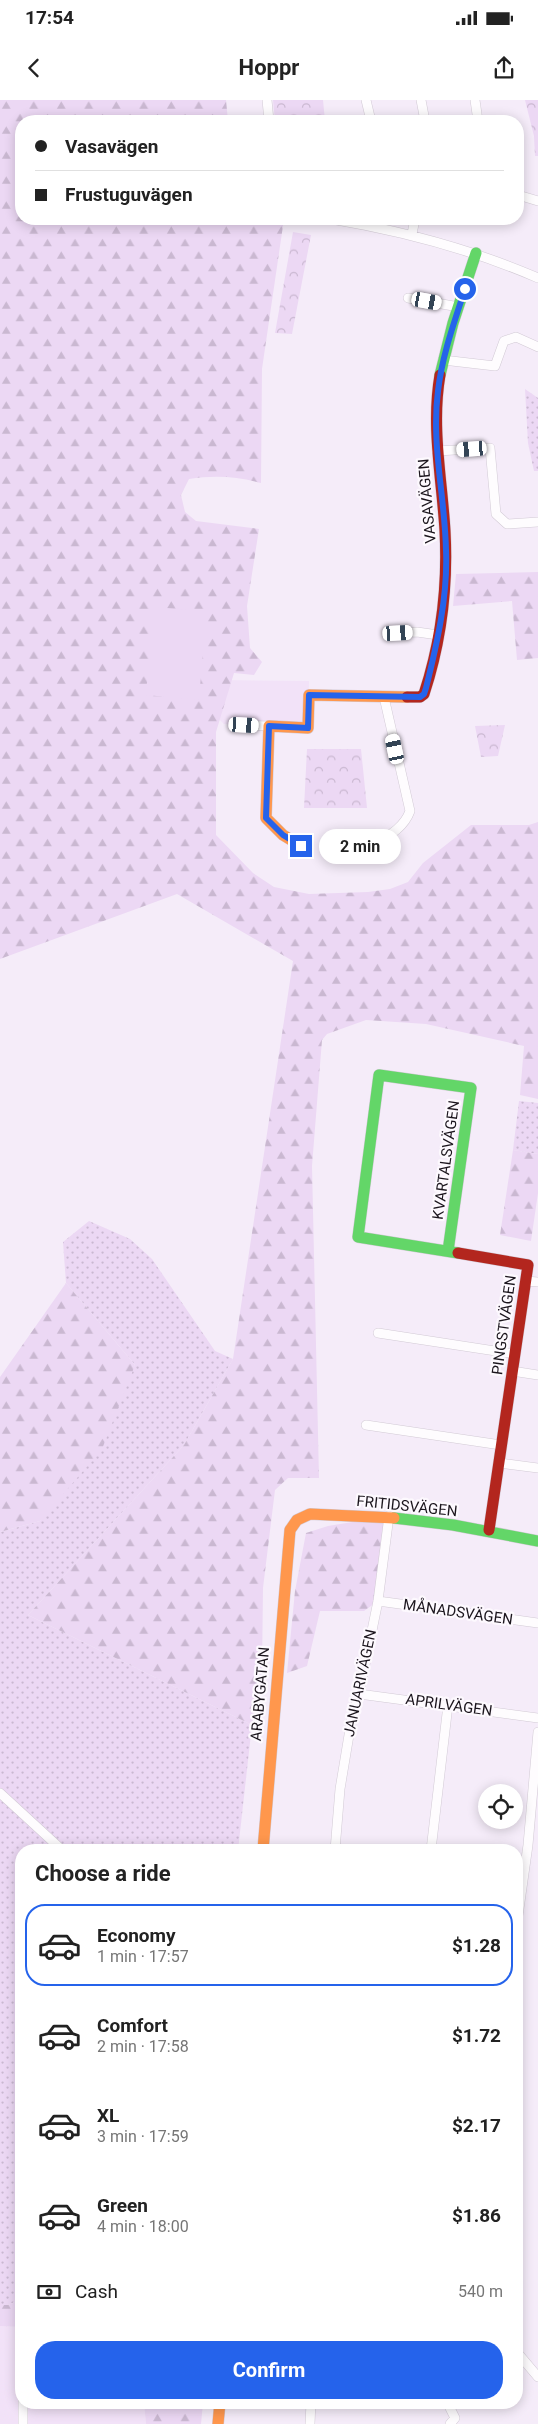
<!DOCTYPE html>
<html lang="en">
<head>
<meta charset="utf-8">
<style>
  body { margin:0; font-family:Roboto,sans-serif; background:#f2f2f2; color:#222; height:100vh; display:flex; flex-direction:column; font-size:19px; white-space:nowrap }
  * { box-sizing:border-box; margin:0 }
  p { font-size:16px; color:#767676 }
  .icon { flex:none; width:28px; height:28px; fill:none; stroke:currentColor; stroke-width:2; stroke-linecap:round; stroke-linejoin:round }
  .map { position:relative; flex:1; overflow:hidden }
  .sheet { position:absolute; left:15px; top:1744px; width:508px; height:565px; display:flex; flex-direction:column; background:#fff; border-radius:20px; box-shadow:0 2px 12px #0003 }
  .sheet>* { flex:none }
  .banner { position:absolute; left:15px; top:15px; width:509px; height:110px; border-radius:20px; box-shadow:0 2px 12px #0003; display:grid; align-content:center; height:110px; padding:0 20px; background:#fff }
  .controls { position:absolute; left:478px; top:1684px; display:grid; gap:10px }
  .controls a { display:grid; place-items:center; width:45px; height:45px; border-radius:50%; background:#fff; box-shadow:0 2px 12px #0003; font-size:25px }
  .end { position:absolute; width:22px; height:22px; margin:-11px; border:6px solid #2563eb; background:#fff; box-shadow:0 0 0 2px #fff }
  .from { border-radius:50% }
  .bubble { position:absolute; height:35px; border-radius:18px; background:#fff; box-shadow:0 2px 12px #0003; font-size:16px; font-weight:700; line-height:35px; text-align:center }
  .car { position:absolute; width:15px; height:30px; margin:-15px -8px; border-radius:6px; box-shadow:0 0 4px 1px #0007; background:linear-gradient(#fff 24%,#345 0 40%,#fff 0 76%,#345 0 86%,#fff 0) }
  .banner b { display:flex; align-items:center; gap:18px; height:48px; font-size:19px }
  .banner b+b { border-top:1px solid #e0e0e0 }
  .banner i { width:12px; height:12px; background:#222 }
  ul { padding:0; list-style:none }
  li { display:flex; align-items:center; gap:15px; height:82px; margin:0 10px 8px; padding:0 10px; border:2px solid transparent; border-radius:20px }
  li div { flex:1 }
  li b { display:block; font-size:19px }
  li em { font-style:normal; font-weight:700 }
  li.selected { border-color:#2563eb }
  li>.icon { width:45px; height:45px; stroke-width:1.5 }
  h2 { padding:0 20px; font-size:22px; line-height:60px }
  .pay { display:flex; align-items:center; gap:12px; height:55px; padding:0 20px; font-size:19px }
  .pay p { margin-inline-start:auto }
  .action { display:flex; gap:10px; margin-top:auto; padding:10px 20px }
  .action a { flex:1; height:58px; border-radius:20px; background:#2563eb; color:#fff; font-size:20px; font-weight:700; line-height:58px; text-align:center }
  .status { display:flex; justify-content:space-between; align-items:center; height:35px; padding:0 25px; background:#fff; direction:ltr }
  .status svg { height:14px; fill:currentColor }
  header { display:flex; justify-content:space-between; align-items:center; height:65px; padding:0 20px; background:#fff; font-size:22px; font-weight:700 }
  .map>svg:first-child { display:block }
</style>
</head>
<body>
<div class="status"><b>17:54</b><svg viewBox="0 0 49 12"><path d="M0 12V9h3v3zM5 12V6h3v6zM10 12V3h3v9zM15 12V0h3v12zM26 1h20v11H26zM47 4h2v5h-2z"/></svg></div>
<header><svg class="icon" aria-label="back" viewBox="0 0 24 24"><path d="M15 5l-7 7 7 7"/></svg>Hoppr<svg class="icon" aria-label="share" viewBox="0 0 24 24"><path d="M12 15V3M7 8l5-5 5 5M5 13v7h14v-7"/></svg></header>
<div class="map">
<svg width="538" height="2324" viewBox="0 0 538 2324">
  <defs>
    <pattern id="grass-dots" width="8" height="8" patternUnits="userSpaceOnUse" patternTransform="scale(1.25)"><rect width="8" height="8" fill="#ecd8f4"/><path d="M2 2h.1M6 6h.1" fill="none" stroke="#cab8d1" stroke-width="1.8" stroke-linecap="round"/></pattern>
    <pattern id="forest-firs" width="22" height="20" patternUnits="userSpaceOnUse" patternTransform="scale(1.25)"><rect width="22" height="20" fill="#ecd8f4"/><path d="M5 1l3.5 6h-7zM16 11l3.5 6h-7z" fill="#cab8d1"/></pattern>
    <pattern id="park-crowns" width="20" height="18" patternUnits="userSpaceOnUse" patternTransform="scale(1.25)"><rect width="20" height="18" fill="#ecd8f4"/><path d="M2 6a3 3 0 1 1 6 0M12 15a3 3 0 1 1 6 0" fill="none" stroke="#cab8d1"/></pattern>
  </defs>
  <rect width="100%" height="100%" fill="#f5ecf9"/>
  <!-- built -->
  <path fill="#f2e2f8" d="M219,580l90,1 -1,47 -84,-4 -7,-7z
    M0,2226l21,1v75l123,1 2,21h-146z"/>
  <!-- grass -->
  <path fill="url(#grass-dots)" d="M525,289l13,9v73h-4l-6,-28z
    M519,1001l19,2v51l-25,-4z
    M89,1121l41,18 22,20 63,92 18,8 -49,86 -156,170 224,110 -14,125h-217v449l-13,6h-8v-773l40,-11 95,-156 -69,-82 -3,-41z"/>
  <!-- forest -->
  <path fill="url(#forest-firs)" d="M0,0h226l2,21h-207v98h263l-22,150 -1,114c-24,-7 -48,-8 -72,-4l-8,16 4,17 11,9 63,8 -12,77 3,42 12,14 -8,13 -20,-2 -18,59v103l37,38 21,14 35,7 59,-2 22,-3 18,-7 15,-19 48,-38h58l9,-3v277l-18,-4 4,-49 -98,-22 -60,-4 -39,14 -5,6 -10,126 7,312h-31l-13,12 -12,98 -1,83 -10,54 -224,-110 156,-170 49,-86 60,-398 -116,-67 -177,65z
    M538,472v86l-21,2 -5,-59 -59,5 3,-32z
    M513,1050l25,4v39l-7,48 -31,-6z
    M66,1183l69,82 -33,84 -62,72 -40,11v-155z
    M389,1416l-11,85 -14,10h-44l-13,55 -20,7 8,-82 11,-58 22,-7z
    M21,2199v28l-21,-1v-21h8z
    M144,2303h59l-2,21h-55z"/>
  <!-- park -->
  <path fill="url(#park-crowns)" d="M273,0h50l2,21h-50z
    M525,0h13v56h-3l-1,-20z
    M293,132l18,3 -19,99 -17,-1z
    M505,625l-7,31 -17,1 -6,-31z
    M307,649h54l6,59h-63z"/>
  <!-- pitch -->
  <path fill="#ecd8f4" d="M153,507l53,4 -7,89 -53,-5z"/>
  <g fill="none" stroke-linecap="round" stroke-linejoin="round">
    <defs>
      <path id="street" d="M267,0l2,21
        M366,0l5,21
        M421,0l4,21
        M475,0l3,21
        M518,95l20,6
        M331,119c72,12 140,30 207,59
        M412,134l3,-15
        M408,198l51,9
        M443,260l52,6 9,-25 12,-4 22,10
        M437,351l53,-3 6,66 11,10 31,-2
        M398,533l19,-1 21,3
        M244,625l25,1
        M373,745c15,-9 31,-17 37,-34l-26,-114
        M526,1181l12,1
        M378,1233l137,21
        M512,1271l26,4
        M366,1325l135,20
        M499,1363l39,5
        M378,1501l160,22
        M359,1594l179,24
        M0,1693l62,57
        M335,1750l5,-61 12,-72 7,-23 19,-93 11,-85
        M431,1750l17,-145
        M516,1830l12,-85 10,-113
        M516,2251l22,26
        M447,2302l8,16 -5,6
        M23,2324v-22
        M310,2324l1,-22"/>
      <path id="fast" d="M440,275l13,-52 23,-70
        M448,1151l23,-163 -92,-13 -21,162 100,16
        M394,1418l59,7 85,16"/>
      <path id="slow" d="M301,746l-18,-11 -17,-17 3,-92 39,2 1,-33 98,2
        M263,1750l27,-320 7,-10 13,-6 84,4
        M218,2324l2,-22"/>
      <path id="jam" d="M407,597h13l4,-3c17,-52 24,-108 21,-163 -3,-52 -14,-104 -5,-156
        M458,1153l70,12 -39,265"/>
    </defs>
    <!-- street casing -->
    <use href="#street" stroke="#d2cad5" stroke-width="10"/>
    <!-- fast casing -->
    <use href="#fast" stroke="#d2cad5" stroke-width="12"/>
    <!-- slow casing -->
    <use href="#slow" stroke="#d2cad5" stroke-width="12"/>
    <!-- jam casing -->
    <use href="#jam" stroke="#d2cad5" stroke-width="12"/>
    <!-- street -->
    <use href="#street" stroke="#fefcfe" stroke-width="9"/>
    <!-- fast -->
    <use href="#fast" stroke="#63d668" stroke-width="11"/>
    <!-- slow -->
    <use href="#slow" stroke="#ff974d" stroke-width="11"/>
    <!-- jam -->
    <use href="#jam" stroke="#b3261e" stroke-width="11"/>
  </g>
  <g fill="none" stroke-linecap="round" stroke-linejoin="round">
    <!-- route -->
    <path stroke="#2563eb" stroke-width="6" d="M301,746l-18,-11 -17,-17 3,-92 39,2 1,-33 111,2 4,-3 2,-6c11,-44 22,-92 20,-138 -1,-53 -15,-106 -8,-159 4,-35 16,-68 27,-102"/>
  </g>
  <g text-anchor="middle" stroke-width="4.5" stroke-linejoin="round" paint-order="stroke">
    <!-- street labels -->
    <g font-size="15" fill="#1b151d" stroke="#fdf9fe">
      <text transform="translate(427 401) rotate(-95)" y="5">VASAVÄGEN</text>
      <text transform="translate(446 1060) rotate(-82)" y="5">KVARTALSVÄGEN</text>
      <text transform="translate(504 1225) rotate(-82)" y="5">PINGSTVÄGEN</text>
      <text transform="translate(407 1406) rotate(6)" y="5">FRITIDSVÄGEN</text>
      <text transform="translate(458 1512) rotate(8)" y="5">MÅNADSVÄGEN</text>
      <text transform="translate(360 1583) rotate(-78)" y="5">JANUARIVÄGEN</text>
      <text transform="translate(260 1594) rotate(-85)" y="5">ARABYGATAN</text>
      <text transform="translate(449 1605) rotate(8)" y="5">APRILVÄGEN</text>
    </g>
  </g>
</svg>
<div class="controls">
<a><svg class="icon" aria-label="locate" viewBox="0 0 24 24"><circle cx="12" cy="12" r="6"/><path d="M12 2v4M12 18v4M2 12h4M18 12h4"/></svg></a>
</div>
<i class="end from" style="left:465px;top:189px"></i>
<i class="end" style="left:301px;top:746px"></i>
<div class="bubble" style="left:319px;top:729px;width:82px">2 min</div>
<i class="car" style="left:427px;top:201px;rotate:100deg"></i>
<i class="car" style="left:472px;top:349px;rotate:266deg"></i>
<i class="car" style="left:398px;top:533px;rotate:87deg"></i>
<i class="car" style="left:244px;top:625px;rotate:93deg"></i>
<i class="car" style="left:395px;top:649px;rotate:348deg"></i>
<div class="banner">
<b><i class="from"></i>Vasavägen</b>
<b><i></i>Frustuguvägen</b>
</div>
<section class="sheet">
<h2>Choose a ride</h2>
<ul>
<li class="selected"><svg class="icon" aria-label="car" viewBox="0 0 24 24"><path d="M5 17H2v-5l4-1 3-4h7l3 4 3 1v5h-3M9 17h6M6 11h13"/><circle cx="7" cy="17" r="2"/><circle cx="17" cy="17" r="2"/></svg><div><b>Economy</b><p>1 min · 17:57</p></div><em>$1.28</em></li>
<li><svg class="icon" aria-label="car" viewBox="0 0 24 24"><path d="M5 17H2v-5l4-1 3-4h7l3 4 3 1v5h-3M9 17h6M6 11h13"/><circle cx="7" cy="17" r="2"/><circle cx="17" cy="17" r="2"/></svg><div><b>Comfort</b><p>2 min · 17:58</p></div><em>$1.72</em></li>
<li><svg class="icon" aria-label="car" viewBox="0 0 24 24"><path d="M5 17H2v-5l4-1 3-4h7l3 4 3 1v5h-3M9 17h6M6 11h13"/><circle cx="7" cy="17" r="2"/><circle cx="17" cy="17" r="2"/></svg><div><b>XL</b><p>3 min · 17:59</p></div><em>$2.17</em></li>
<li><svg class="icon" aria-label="car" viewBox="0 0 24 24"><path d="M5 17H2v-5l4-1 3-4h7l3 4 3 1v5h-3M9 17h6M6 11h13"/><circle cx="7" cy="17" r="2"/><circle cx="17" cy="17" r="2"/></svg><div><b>Green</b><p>4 min · 18:00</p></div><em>$1.86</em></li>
</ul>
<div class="pay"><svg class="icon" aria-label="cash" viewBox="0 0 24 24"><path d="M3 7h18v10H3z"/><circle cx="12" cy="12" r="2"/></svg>Cash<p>540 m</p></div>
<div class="action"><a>Confirm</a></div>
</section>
</div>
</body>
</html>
